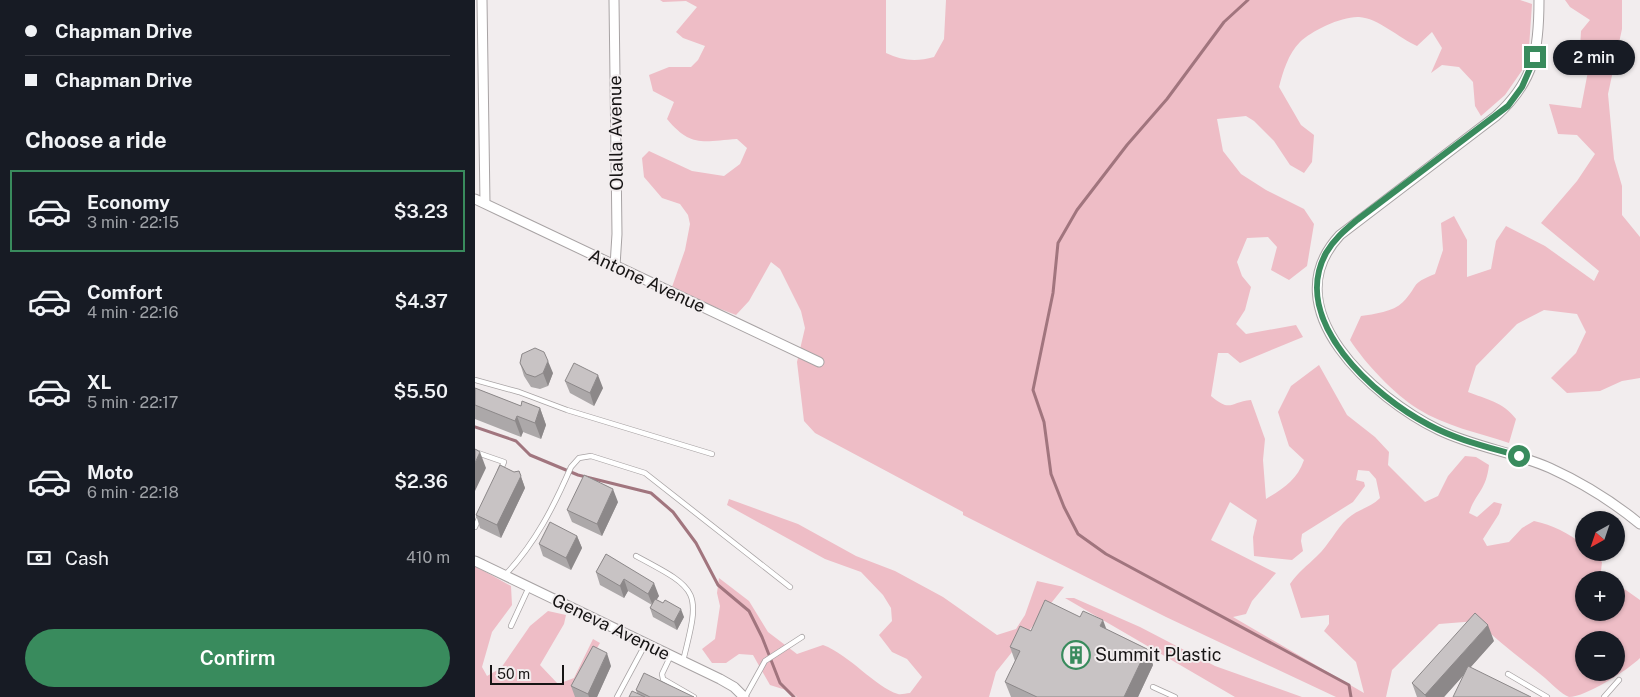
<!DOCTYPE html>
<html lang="en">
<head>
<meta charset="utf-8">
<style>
  body { margin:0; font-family:"Public Sans",sans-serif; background:#20242c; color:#f1f3f6; height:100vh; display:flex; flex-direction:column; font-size:19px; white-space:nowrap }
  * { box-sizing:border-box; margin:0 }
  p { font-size:16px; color:#9ea1a6 }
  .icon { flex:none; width:28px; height:28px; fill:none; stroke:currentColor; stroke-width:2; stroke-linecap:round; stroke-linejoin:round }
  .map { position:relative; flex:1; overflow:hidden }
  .sheet { display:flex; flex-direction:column; background:#171b24; width:475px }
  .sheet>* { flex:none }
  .top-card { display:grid; align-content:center; height:110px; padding:0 25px; background:#171b24 }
  .needle { width:32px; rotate:220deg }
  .controls { position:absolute; left:1100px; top:511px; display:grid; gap:10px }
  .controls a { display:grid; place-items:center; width:50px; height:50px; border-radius:50%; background:#171b24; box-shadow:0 1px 4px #0004; font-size:25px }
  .scale { position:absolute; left:15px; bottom:12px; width:74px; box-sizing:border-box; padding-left:5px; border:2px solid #161414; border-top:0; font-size:14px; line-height:18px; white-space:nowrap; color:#161414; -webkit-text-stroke:4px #f2edee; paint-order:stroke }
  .end { position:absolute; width:22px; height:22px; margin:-11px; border:6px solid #398b5d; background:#fff; box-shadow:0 0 0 2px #fff }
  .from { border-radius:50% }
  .bubble { position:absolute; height:35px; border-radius:18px; background:#171b24; box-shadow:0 1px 4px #0004; font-size:16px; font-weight:600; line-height:35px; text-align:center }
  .top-card b { display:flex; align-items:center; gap:18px; height:48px; font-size:19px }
  .top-card b+b { border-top:1px solid #363941 }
  .top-card i { width:12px; height:12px; background:#f1f3f6 }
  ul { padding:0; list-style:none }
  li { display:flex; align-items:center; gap:15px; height:82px; margin:0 10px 8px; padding:0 15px; border:2px solid transparent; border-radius:0px }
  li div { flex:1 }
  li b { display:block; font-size:19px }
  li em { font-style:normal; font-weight:600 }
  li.selected { border-color:#398b5d }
  li>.icon { width:45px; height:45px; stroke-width:1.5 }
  h2 { padding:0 25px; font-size:22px; line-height:60px }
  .pay { display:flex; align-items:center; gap:12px; height:55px; padding:0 25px; font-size:19px }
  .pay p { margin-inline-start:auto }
  .button { display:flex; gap:10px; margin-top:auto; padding:10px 25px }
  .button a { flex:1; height:58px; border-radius:30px; background:#398b5d; color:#fff; font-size:20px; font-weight:600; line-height:58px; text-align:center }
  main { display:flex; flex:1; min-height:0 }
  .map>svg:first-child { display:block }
</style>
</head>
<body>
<main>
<section class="sheet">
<div class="top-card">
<b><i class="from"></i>Chapman Drive</b>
<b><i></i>Chapman Drive</b>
</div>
<h2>Choose a ride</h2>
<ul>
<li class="selected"><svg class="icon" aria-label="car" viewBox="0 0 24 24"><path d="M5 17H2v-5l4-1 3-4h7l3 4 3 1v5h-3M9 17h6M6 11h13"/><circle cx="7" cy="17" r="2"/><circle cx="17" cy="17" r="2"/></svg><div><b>Economy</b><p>3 min · 22:15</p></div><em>$3.23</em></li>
<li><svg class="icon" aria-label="car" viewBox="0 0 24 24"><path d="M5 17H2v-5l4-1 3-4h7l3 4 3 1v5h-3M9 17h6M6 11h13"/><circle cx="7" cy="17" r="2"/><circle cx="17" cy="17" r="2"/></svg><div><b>Comfort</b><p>4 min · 22:16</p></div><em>$4.37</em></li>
<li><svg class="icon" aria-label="car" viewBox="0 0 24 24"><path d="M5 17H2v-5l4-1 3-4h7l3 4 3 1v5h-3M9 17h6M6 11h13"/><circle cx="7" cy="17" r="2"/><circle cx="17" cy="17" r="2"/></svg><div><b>XL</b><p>5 min · 22:17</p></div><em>$5.50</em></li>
<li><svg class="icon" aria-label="car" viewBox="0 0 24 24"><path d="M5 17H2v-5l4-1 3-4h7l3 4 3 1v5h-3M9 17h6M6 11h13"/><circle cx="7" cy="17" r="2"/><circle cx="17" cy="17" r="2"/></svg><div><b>Moto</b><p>6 min · 22:18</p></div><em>$2.36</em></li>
</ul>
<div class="pay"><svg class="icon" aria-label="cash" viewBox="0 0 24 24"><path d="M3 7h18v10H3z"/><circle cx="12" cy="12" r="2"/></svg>Cash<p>410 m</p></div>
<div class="button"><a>Confirm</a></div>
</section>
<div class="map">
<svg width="1165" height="697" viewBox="0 0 1165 697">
  <rect width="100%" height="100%" fill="#f2edee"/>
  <!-- green -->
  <path fill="#eebdc6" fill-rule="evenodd" d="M185,0h226v53c16,8 31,9 48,4l10,-18 2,-39h574l12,4 -4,58 -23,33 -24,21 -6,-10 -2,-24 -14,-15 -17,-2 -11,8 11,-25 -10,-16 -15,14c-18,-8 -39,-28 -58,-29 -17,-1 -48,14 -59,25 -12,12 -17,30 -21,45l22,38 13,10 -2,27 -8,11 -14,-8 -16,-24 -20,-20 -8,-5 -29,3 6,32 18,23 25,16 38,19 10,15 -7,42 -18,14 -18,-10 6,-23 -9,-10 -21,1 -10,24 5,14 9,11 -6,23 -9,14 10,10 50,-9 7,12 -63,26 -12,-10h-10l-7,43c20,17 19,6 40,4l14,39 -2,21 3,39c18,-11 31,-19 38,-39l-15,-14 -11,-34 13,-26 28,-21 28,50 28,22 14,15 -1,13 37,37 13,-6 10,-20 17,-20 11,1 13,8c-3,26 -13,27 -20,48l8,4 17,-15 8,2 -3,10 -16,25 4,7 22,-4 13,-14 12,-7c19,4 34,12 50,24v7l9,1 9,9 -2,18h-16v32h32v-24h7l17,12v58c-12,12 -54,39 -71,39 -8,-3 -18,-14 -24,-19 -23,-19 -47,-36 -68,-57l-38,3 -47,46 -6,27h-50l-170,-80 -203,-102v-3l-148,-79 -11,-12 -7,-59 8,-34 -4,-17 -21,-42 -9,-7 -22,39 -13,14 -34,-13 -30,-15 13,-37 5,-26 -2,-9 -8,-11 -18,-6 -18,-21 -2,-19 7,-7 43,20 32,5 16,-12 7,-16 -10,-9c-34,2 -46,9 -70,-20l7,-17 -21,-11 -4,-16 20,-8h22l7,-7 7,-14 -22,-8 -7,-6 21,-25 -11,-6 -23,1zM883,470l11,1 7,8 4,19c-10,10 -22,11 -33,21 -11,10 -18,26 -30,37 -10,10 -19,16 -27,28l11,34 28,-3v9l-5,7 32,31 8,31 -131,-76 13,-3 6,-13 24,-28 -65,-33 19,-38 27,18 -4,17 1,19 38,4 11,-9 -2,-10 1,-7 51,-32 12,-16 -1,-4 -8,-2zM1109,640h32v32h-32z
    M1090,0h57v29l-14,65 6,65 8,27v29l18,22v141l-18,3 -22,10 -33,2 -16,-15 25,-25 10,-21 -9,-18 -33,-4 -27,14 -41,42 -8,26c18,7 35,10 48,27l-7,24c-30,-10 -64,-17 -91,-34 -24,-15 -53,-46 -68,-69l11,-24c13,-2 32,-4 42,-14 16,-16 6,-18 32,-28l8,-24 -2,-27 13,-7 13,24v37l24,-8 5,-28 10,-15 39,20 49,35 5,-10 -58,-48 36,-42 18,-27 -18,-19 -19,-1 -9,-30 32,4 8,-42 -9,-17 1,-18 9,-11 -20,-13z
    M254,499l69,25 58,32 39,15 48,26 54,38 19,-6 9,-14 12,-34 27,6 -68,85 -7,25h-192l-8,-6 -19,-6 -17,-30 -14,-1 -13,9h-14l-10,-14 13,-10 5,-33 -3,-13 2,-15 30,23 19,31 29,22 26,-9c27,10 52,42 75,49 3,1 8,-1 12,-1l12,-16 -15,-18 -15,-7 -13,-17 13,-14 -1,-13 -8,-13 -22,-23 -36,-13 -98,-54z
    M0,566l36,20 1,19 -20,27 -10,35 5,9 14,-8 29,-42 18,-15 18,4 -2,9 -24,41 18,19 16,-6 19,-39 7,4 -9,15 -8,39h-108z
    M590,598h9l66,29 75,39 87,31h-67z"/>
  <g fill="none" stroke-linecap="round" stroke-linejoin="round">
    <!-- stream -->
    <path stroke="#a1757e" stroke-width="3" d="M773,0l-24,22 -57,77 -40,46 -50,65 -19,33 -5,50 -20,97 11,32 7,52 13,33 14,27 28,20 243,131 2,12
      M0,427l41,14 14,14 48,20 73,18 22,19 23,31 22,42 31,26 13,26 18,46 14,14"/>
    <defs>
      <path id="service" d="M0,380l44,12 48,18 145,44
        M0,452l29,10 -4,9
        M0,527l5,-11
        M161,556c64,34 65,34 47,105
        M30,575c30,-31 49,-69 66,-108l8,-9 12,-2 54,17 145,114
        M36,626l18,-39
        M196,655l-9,19 1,5 31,18
        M1033,674l39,23
        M678,687l22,10
        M142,697l29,-54
        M270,697l20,-36 37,-24
        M1129,697l15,-17"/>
      <path id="minor" d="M7,0l3,203
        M139,0l3,234 -2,32
        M1064,0c0,49 -4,81 -43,116l-156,119c-69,74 35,164 99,195 35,17 75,22 111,38 33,15 62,33 90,56
        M0,199l344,163
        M0,561l245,118 14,8 10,10"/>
    </defs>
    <!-- service casing -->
    <use href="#service" stroke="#a8a3a4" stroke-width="6"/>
    <!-- minor casing -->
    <use href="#minor" stroke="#a8a3a4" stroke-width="11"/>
    <!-- service -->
    <use href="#service" stroke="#fff" stroke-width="4.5"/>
    <!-- minor -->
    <use href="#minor" stroke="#fff" stroke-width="9"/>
  </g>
  <!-- wall -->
  <path fill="#aca8a9" d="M45,363l33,10 -5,13 -8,3 -9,-2 -7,-11z
    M90,381l38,7 -9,18 -24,-13z
    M0,388l46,18 19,2 6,17 -5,14 -18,-7 -2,5 -46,-18z
    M44,471l6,17 -24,50 -21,-10 -4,-13 38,-43z
    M143,502l-16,34 -30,-14 -5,-12z
    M102,536l5,12 -11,22 -28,-14 -4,-12z
    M131,554l53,42 -3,3 28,18 -7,13 -24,-13 -3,-9 2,-3 -24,-14 -4,7 -24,-13 -4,-13z
    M631,629l41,20 6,16 -15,32h-127l-6,-15 10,-21 -5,-14 21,-16z
    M1019,641l-50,56h-27l-5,-14z
    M136,666l-14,31h-22l-4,-11z
    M161,690l58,7h-65l8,-4z"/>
  <!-- shaded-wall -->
  <path fill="#8c8889" d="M73,361l5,12 -5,13 -5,-13z
    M123,375l5,13 -9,18 -4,-13z
    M65,408l6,17 -5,14 -6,-16z
    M42,416l6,16 -2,5 -6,-16z
    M5,452l6,16 -11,23v-28z
    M44,471l6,17 -24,50 -4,-13z
    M138,489l5,13 -16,34 -5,-12z
    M102,536l5,12 -11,22 -5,-12z
    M149,579l4,12 -4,7 -4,-12z
    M179,583l5,13 -6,10 -5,-12z
    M206,609l3,8 -7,13 -3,-8z
    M628,620l6,16 -9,-10z
    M1013,625l6,16 -50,56h-18l-1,-2z
    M672,649l6,16 -15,32h-14z
    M132,653l4,13 -14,31h-8l-1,-3z"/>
  <!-- building -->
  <path fill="#c8c3c4" stroke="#8c8889" d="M60,348l9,4 4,9 -5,12 -8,4 -9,-3 -6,-11 2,-9z
    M99,363l24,12 -8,18 -25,-12z
    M0,388l46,18 1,-5 18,7 -5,15 -18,-7 -2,5 -40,-16z
    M0,449l5,3 -5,11z
    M25,465l14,7 5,-1 2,5 -24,49 -21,-10z
    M109,475l29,14 -16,35 -30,-14z
    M75,522l27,14 -11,22 -27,-14z
    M131,554l48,29 -6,11 -24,-15 -4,7 -24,-14z
    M180,599l8,4 2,-3 16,9 -7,13 -24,-14z
    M570,600l35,17 3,-6 20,9 -3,6 47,23 -23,48h-87l-32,-15 15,-31 -10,-4 10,-21 11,5z
    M1000,613l13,12 -63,70 -13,-12z
    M118,646l14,7 -19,41 -17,-8z
    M993,666l63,31h-78z
    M169,673l50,24h-44l-14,-7z
    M157,691l13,6h-16z"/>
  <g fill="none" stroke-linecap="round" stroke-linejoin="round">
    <!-- route -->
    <path stroke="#398b5d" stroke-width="6" d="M1044,456c-31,-9 -62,-16 -90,-31 -54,-28 -140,-104 -103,-172 8,-14 19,-23 31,-33l151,-114 14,-19 13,-30"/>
  </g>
  <!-- icons -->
  <defs>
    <symbol id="building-ring" viewBox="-11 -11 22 22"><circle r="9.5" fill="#f2edee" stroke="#398b5d" stroke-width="1.5"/><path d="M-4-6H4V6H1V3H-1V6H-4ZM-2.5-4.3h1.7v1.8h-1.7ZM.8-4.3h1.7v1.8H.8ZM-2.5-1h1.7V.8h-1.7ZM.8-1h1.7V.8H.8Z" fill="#398b5d"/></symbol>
  </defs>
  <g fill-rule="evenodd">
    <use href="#building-ring" x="585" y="639" width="32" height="32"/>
  </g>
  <g text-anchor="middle" stroke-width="4" stroke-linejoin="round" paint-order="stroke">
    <!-- street labels -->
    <g font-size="18" fill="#161414" stroke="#f2edee">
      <text transform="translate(141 133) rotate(-91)" y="6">Olalla Avenue</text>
      <text transform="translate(172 281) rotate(25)" y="6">Antone Avenue</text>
      <text transform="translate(136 627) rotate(26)" y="6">Geneva Avenue</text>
    </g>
    <!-- poi labels -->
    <g font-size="18" fill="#161414" stroke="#f2edee" text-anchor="start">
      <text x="620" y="661">Summit Plastic</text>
    </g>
  </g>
</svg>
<div class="controls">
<a><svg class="needle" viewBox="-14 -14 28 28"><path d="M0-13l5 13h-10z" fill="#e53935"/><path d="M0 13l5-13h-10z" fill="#9ea1a6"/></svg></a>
<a>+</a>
<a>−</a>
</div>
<div class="scale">50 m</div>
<i class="end from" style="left:1044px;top:456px"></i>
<i class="end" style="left:1060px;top:57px"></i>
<div class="bubble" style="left:1078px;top:40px;width:82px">2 min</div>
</div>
</main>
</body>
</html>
